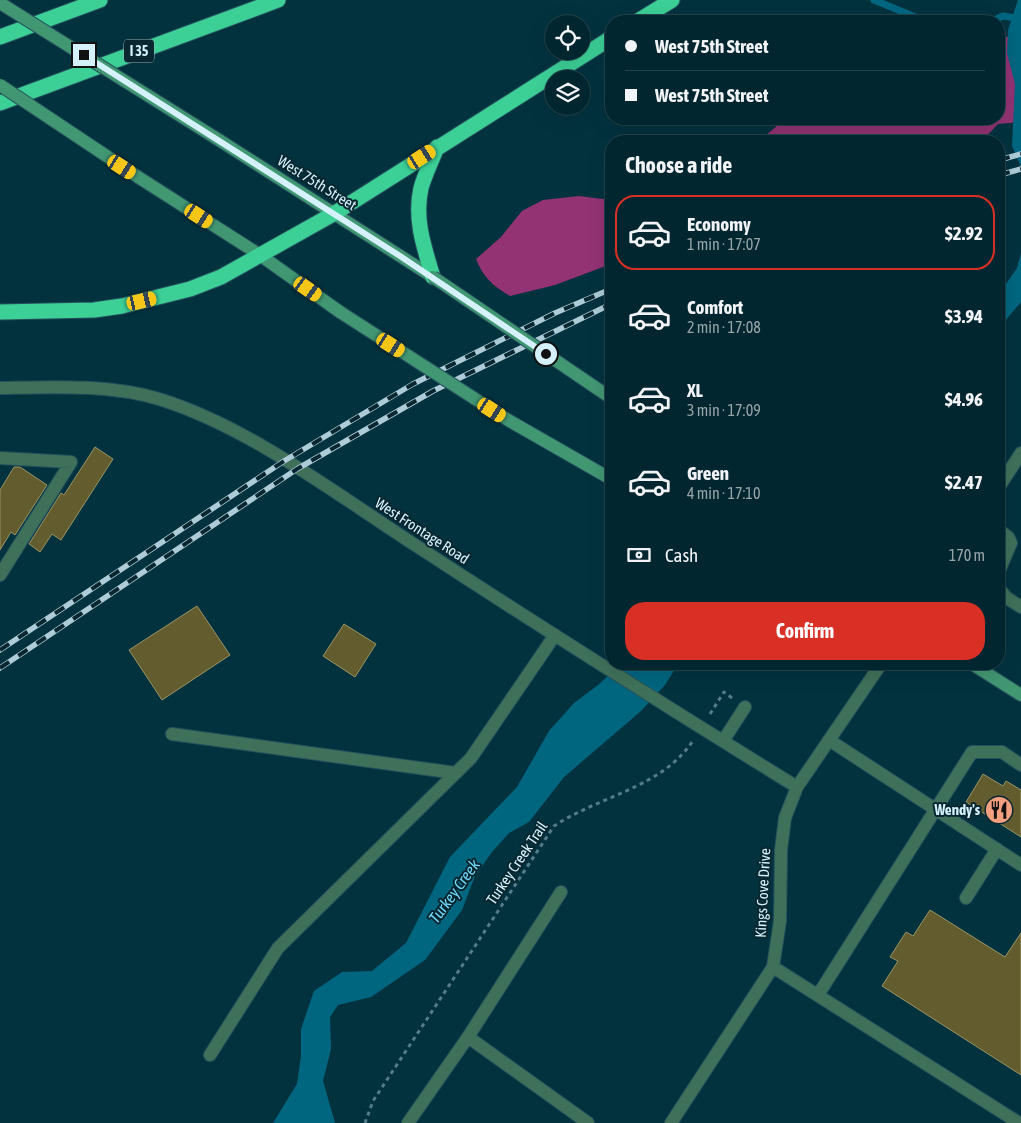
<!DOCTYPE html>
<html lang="en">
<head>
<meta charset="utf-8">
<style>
  body { margin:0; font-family:"Asap Condensed",sans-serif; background:#0c2e37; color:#f1f3f6; height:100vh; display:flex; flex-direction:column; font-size:19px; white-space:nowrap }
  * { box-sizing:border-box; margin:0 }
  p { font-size:16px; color:#96a5aa }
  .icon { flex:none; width:28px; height:28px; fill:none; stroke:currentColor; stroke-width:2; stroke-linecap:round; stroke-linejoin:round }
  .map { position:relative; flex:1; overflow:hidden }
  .sheet { position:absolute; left:605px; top:135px; width:400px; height:535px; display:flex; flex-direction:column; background:#02262f; border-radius:20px; box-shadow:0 5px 20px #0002,0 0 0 1px #23434b }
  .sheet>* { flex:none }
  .guide { position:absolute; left:605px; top:15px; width:400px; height:110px; border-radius:20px; box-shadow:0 5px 20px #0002,0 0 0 1px #23434b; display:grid; align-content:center; height:110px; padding:0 20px; background:#02262f }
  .fabs { position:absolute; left:545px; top:15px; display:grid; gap:10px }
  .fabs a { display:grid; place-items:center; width:45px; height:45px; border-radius:50%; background:#02262f; box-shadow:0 5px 20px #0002,0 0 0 1px #23434b; font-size:25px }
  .end { position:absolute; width:22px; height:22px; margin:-11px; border:6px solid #d5f1fc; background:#111; box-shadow:0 0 0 2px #111 }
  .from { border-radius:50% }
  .car { position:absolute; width:15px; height:30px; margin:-15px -8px; border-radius:6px; box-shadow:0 0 4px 1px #0007; background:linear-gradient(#f5c518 24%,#345 0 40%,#f5c518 0 76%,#345 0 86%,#f5c518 0) }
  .guide b { display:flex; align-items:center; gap:18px; height:48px; font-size:19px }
  .guide b+b { border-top:1px solid #23434b }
  .guide i { width:12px; height:12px; background:#f1f3f6 }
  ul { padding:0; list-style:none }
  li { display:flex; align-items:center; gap:15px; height:75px; margin:0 10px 8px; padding:0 10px; border:2px solid transparent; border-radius:20px }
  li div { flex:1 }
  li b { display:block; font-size:19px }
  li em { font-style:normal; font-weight:700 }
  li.active { border-color:#d93025 }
  li>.icon { width:45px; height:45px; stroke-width:1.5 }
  h2 { padding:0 20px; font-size:22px; line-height:60px }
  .pay { display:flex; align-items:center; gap:12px; height:55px; padding:0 20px; font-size:19px }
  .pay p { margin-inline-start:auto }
  .primary-button { display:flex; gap:10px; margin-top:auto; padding:10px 20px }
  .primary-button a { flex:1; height:58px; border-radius:20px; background:#d93025; color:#fff; font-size:20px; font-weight:700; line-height:58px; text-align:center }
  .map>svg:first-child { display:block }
</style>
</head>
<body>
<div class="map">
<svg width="1021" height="1123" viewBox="0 0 1021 1123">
  <rect width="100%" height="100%" fill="#03323f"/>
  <!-- forest -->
  <path fill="#933374" d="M1021,36v86l-23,2 -16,17h-223l26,-22h214v-82z
    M579,196l32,4v64l-56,21 -45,11c-17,-10 -27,-19 -34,-37l25,-22 21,-26 21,-11z"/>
  <!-- water -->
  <path fill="#006680" d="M1018,0h3v167l-9,-21 3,-62 -8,-31 1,-23z
    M1021,253v49l-22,26v-34l18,-26z
    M621,664h57l-13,21 -24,26 -77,66 -35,45 -20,11 -17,19 -17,24 -13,34 -37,50 -54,37 -33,8 -8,12 1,32 -8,32 12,42h-62l24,-39 4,-28v-27l13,-38 28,-19 30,-1 34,-28 44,-86 67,-70 32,-56 25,-28 24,-18z"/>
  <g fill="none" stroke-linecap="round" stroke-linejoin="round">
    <!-- stream -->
    <path stroke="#006680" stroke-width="7" d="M874,0l51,21
      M992,21l11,-5 18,3"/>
  </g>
  <!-- building -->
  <path fill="#625c2e" stroke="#9a9565" d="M95,447l18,12 -52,81 -9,-6 -12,18 -11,-8 32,-51 3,2z
    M14,467h6l27,18 -32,50 -4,-3 -11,18v-60z
    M197,606l33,49 -68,45 -33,-50z
    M344,624l32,20 -21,33 -32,-21z
    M983,774l20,12 3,-5 15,9v47l-55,-35z
    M930,910l75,47 16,-24v142l-139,-89 16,-25 -8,-4 16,-25 7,4z"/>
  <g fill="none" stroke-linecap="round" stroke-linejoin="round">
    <defs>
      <path id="lane" d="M0,458l71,4 -71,113
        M999,530l9,7 3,6 -12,28
        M999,589l8,9 14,9
        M172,734l284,39
        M829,740l192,125
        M723,741l22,-34
        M966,898l31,-49
        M773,967l246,156
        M818,995l154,-243h30l19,13
        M468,1037l120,86
        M210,1055l68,-107 193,-190 84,-123
        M408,1123l60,-86 93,-145"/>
      <path id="street" d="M0,388c52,-1 108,-4 159,11 88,27 176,94 253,144 127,83 255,164 385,244
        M999,487l22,-34
        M671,1123l102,-156 7,-46 1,-71 4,-32 12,-31 84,-123"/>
      <path id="secondary" d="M219,140l214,137
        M138,177l122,78 80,57
        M972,664l49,31"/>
      <path id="highway" d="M638,21l34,-21
        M0,37l100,-37
        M0,103l278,-103
        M433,277c-9,-30 -19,-58 -12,-89 4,-14 11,-28 16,-41
        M0,312l94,-2 28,-4 68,-17 31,-12 114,-64 276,-175"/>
    </defs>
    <!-- lane casing -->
    <use href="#lane" stroke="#25515d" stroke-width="14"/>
    <!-- street casing -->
    <use href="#street" stroke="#25515d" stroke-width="14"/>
    <!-- secondary casing -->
    <use href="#secondary" stroke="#25515d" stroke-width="14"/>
    <!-- highway casing -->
    <use href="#highway" stroke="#25515d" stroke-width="17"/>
    <!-- path -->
    <path stroke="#557c89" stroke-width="3" stroke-dasharray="4 4" stroke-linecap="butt" d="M710,714l14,-22 8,6
      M365,1123l8,-22 181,-275c45,-30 107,-38 138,-84"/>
    <!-- lane -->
    <use href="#lane" stroke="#3f715a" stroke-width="12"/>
    <!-- street -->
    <use href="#street" stroke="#3f715a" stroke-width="12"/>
    <!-- secondary -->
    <use href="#secondary" stroke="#429773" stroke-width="12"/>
    <!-- highway -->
    <use href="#highway" stroke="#3cd097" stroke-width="15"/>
    <defs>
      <path id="rail" d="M999,160l22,-6
        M999,175l22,-6
        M0,650l284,-189 129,-77 142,-71 56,-24
        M0,668l297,-199 136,-78 178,-87"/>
    </defs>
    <!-- rail casing -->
    <use href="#rail" stroke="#adccd8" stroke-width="5.5"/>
    <!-- rail -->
    <use href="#rail" stroke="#082730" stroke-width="4" stroke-dasharray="11" stroke-linecap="butt"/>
    <defs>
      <path id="secondary-bridge" d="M0,3l219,137
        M0,85l138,92
        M433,277l178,121
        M340,312l168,108 103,59"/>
    </defs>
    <!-- secondary-bridge casing -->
    <use href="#secondary-bridge" stroke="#25515d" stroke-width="14" stroke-linecap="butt"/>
    <!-- secondary-bridge -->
    <use href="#secondary-bridge" stroke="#429773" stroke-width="12"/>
  </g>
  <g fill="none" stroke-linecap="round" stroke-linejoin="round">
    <!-- route -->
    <path stroke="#d5f1fc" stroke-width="6" d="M84,55l316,201 146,98"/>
  </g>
  <!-- icons -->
  <defs>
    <symbol id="restaurant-disc" viewBox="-11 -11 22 22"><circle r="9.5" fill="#f2a07f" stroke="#082730"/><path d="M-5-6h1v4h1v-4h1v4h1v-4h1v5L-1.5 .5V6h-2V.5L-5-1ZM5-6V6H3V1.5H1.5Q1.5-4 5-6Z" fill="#111"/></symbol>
  </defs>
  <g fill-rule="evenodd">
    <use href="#restaurant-disc" x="983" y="794" width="32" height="32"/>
  </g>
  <g text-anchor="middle" stroke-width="4" stroke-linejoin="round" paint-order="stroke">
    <!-- shield labels -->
    <rect fill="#082730" stroke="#98b4bf" stroke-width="1" x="124" y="39.5" width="30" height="23" rx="4"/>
    <g font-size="14" font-weight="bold" fill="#d5f1fc">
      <text x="139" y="56">I 35</text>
    </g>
    <!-- street labels -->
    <g font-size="15" fill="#d5f1fc" stroke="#082730">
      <text transform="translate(317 183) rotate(32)" y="5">West 75th Street</text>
      <text transform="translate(422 531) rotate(33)" y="5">West Frontage Road</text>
      <text transform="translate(517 863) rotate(-56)" y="5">Turkey Creek Trail</text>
      <text transform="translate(763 893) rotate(-87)" y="5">Kings Cove Drive</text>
    </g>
    <!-- poi labels -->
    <g font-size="15" font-weight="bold" fill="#d5f1fc" stroke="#082730" text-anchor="end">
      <text x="980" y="815">Wendy's</text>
    </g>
    <!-- water labels -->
    <g font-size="16" font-style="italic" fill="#74dafd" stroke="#082730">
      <text transform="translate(454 891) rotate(-54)" y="6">Turkey Creek</text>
    </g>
  </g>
</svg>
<div class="fabs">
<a><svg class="icon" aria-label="locate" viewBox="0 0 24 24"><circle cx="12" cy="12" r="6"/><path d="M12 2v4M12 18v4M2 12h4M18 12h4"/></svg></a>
<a><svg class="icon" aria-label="layers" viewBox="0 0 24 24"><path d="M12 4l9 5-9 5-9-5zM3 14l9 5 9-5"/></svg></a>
</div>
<i class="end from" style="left:546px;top:354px"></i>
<i class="end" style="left:84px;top:55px"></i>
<i class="car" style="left:422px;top:157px;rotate:57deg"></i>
<i class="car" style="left:122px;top:167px;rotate:123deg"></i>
<i class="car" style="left:199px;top:216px;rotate:123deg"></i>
<i class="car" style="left:308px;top:289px;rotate:125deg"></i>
<i class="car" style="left:142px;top:301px;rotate:77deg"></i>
<i class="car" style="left:391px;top:345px;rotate:123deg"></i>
<i class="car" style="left:492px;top:410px;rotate:123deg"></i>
<div class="guide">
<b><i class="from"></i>West 75th Street</b>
<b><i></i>West 75th Street</b>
</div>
<section class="sheet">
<h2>Choose a ride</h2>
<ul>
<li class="active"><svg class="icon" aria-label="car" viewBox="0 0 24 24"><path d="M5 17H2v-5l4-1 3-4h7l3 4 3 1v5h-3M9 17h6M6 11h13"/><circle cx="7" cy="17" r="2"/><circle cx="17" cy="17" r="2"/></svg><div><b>Economy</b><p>1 min · 17:07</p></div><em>$2.92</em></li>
<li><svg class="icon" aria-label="car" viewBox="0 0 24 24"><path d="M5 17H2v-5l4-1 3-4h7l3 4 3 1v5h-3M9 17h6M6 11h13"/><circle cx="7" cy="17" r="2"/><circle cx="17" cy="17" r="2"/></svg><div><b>Comfort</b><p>2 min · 17:08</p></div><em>$3.94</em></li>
<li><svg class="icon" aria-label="car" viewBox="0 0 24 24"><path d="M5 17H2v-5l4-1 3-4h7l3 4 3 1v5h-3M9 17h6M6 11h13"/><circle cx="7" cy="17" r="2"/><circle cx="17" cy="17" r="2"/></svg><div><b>XL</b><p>3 min · 17:09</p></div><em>$4.96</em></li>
<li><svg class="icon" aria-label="car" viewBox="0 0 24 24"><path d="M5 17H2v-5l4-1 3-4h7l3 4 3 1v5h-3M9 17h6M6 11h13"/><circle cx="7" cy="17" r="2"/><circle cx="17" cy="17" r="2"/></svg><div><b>Green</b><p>4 min · 17:10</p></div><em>$2.47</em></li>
</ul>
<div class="pay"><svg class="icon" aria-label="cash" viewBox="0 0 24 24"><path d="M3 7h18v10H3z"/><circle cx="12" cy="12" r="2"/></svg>Cash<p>170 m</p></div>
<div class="primary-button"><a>Confirm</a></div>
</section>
</div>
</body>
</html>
